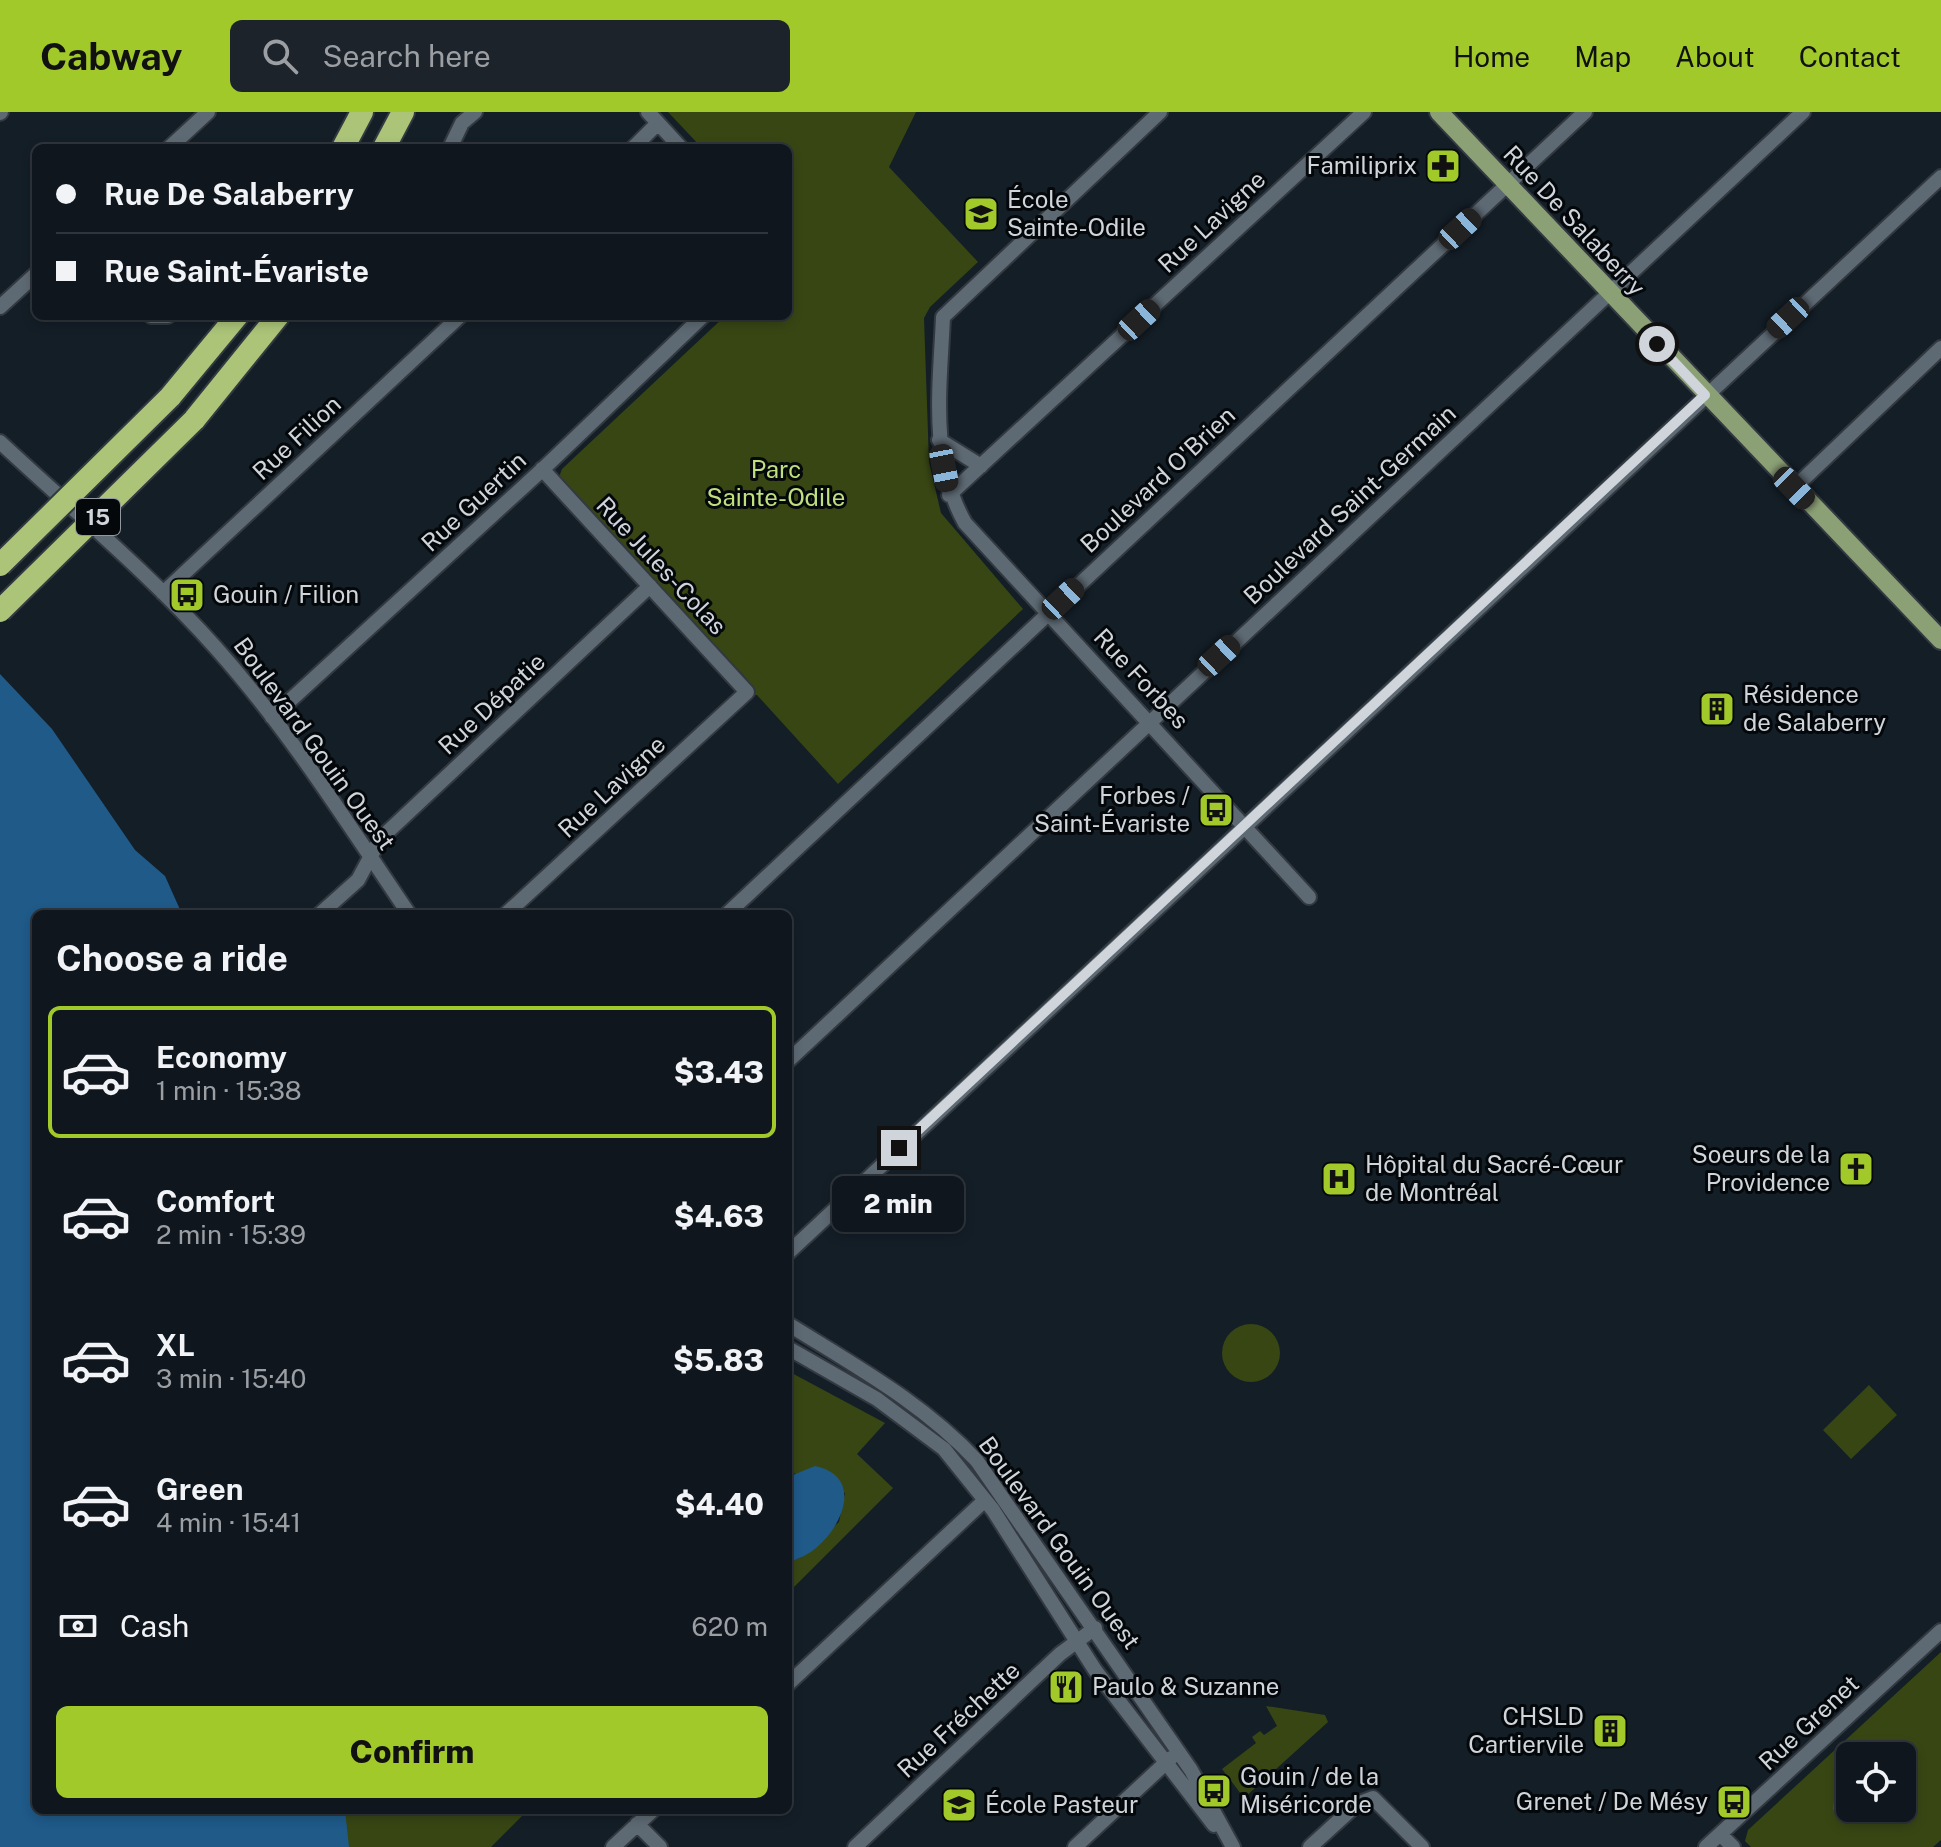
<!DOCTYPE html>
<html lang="en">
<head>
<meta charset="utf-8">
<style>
  body { margin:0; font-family:"Public Sans",sans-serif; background:#1d232a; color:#f1f3f6; height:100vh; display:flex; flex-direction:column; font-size:30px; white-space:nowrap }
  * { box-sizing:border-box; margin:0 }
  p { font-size:26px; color:#9b9fa4 }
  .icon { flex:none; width:44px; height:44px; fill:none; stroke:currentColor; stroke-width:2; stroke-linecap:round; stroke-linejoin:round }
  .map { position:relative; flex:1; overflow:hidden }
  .side { position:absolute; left:32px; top:798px; width:760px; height:904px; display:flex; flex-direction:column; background:#0f161d; border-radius:12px; box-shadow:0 4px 12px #0003,0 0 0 2px #2f353b }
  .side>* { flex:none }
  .guide { position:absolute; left:32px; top:32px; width:760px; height:176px; border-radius:12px; box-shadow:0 4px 12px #0003,0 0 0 2px #2f353b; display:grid; align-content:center; height:176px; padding:0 24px; background:#0f161d }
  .tools { position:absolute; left:1836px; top:1630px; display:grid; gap:16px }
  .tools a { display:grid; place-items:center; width:80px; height:80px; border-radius:12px; background:#0f161d; box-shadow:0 4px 12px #0003,0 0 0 2px #2f353b; font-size:40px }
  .end { position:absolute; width:36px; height:36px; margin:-18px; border:10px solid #cfd5db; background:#111; box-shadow:0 0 0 4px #111 }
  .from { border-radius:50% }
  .bubble { position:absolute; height:56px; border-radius:12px; background:#0f161d; box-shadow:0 4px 12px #0003,0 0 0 2px #2f353b; font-size:26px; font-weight:800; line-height:56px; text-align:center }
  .car { position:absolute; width:24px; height:48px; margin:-24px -12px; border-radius:10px; box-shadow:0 0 6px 2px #0007; background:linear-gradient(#222 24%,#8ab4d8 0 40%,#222 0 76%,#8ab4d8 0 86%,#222 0) }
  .guide b { display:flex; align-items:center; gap:28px; height:76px; font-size:30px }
  .guide b+b { border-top:2px solid #2f353b }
  .guide i { width:20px; height:20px; background:#f1f3f6 }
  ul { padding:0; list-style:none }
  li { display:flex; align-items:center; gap:24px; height:132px; margin:0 16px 12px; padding:0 8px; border:4px solid transparent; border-radius:12px }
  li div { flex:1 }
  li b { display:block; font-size:30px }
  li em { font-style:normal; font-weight:800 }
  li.selected { border-color:#a1c92a }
  li>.icon { width:72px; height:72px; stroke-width:1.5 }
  h2 { padding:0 24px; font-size:36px; line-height:96px }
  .pay { display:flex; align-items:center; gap:20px; height:88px; padding:0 24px; font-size:30px }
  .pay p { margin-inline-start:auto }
  .button { display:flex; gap:16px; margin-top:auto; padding:16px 24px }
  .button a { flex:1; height:92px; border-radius:12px; background:#a1c92a; color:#111; font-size:32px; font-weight:800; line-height:92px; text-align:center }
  header { display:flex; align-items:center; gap:48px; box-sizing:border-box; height:112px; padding:0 40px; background:#a1c92a; color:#111 }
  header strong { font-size:38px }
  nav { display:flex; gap:44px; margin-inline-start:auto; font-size:28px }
  .search { width:560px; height:72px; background:#1d232a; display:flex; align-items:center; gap:20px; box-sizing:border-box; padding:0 28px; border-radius:12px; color:#9b9fa4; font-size:30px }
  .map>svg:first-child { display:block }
</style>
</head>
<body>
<header>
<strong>Cabway</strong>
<div class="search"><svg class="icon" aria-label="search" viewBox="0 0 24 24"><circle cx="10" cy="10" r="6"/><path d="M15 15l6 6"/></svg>Search here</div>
<nav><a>Home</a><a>Map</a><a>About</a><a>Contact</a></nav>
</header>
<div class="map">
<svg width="1941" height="1735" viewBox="0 0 1941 1735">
  <rect width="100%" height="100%" fill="#141e27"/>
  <!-- green -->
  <path fill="#384614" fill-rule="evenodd" d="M668,0h248l-27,55 89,95 -48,45 -6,11 5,144 12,51 82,96 -185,175 -81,-89h-6l-5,-17 -187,-201 3,-8 163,-153h63v-168h-86z
    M1222 1241a29 29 0 1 1 58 0a29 29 0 1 1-58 0Z
    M788,1259l97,52 -28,31 36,34 -105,105v-30l13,-6 38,-35 6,-29 -54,-21 -3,5z
    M1869,1273l28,30 -46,44 -28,-29z
    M1941,1540v188l-8,7h-182l-6,-6 3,-11zM1850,1644h52v52h-52z
    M1266,1594l59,9 3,7 -84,76 -22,-29 34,-26 -4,-6 8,-6 4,4 13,-9z
    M327,1698h201l-37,37h-159z"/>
  <!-- water -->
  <path fill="#1f5a89" d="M0,562l52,55 83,121 30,26 17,38h-146v896h309l4,37h-349z
    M815,1354c48,10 29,59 1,82 -8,7 -19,11 -28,15v-86z
    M1850,1666v30h4l-17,7 -4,-6 2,-17z"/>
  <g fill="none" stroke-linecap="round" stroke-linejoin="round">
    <defs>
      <path id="minor" d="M648,0l33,36
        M1160,0l-217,205c-3,70 -14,142 22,206l344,374
        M0,1l1,-1
        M169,36l39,-36
        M450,36l12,-25 13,-11
        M633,36l25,-25
        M0,195l36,-33
        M151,204h17
        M939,328l42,26
        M0,330c73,68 150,132 216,206 73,82 132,176 193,266
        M1794,376l147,-140
        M949,383l415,-383
        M163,481l297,-277
        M272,605l273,-250 158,-151
        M320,802l38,-34 22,-41 270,-253
        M506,802l241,-222 -205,-223
        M727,802l858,-802
        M788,949l1015,-949
        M788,1141l1153,-1076
        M788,1212c67,42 135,79 189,137l214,309 42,77
        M788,1236l89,51 67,50 49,61 102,160 119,155
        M788,1572l197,-184
        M637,1712l23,23
        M1720,1722l13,13
        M613,1735l40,-37
        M855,1735l205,-193 35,-26
        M1075,1735l96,-89
        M1310,1735l47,-43 16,-6 49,49
        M1706,1735l235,-216"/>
      <path id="major" d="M1439,0l502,528"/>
      <path id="highway" d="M343,36l19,-36
        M384,36l19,-36
        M170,285l67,-81
        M194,308l84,-104"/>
    </defs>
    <!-- minor casing -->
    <use href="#minor" stroke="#333940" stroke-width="18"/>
    <!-- major casing -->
    <use href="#major" stroke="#333940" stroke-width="22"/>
    <!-- highway casing -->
    <use href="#highway" stroke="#333940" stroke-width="26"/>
    <!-- minor -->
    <use href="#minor" stroke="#5d6973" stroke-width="14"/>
    <!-- major -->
    <use href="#major" stroke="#8ca076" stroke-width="18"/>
    <!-- highway -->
    <use href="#highway" stroke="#abc478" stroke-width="22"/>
    <defs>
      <path id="highway-bridge" d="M0,453l170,-168
        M0,499l194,-191"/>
    </defs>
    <!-- highway-bridge casing -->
    <use href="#highway-bridge" stroke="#333940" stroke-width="26" stroke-linecap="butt"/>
    <!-- highway-bridge -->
    <use href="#highway-bridge" stroke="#abc478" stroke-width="22"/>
  </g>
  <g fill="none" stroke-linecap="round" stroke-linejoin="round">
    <!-- route -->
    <path stroke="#cfd5db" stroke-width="10" d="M899,1036l806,-753 -48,-51"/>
  </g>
  <!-- icons -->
  <defs>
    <symbol id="pharmacy-square" viewBox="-11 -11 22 22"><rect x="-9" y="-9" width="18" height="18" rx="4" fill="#a1c92a" stroke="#05080b"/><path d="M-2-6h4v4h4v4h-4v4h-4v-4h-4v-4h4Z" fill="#111"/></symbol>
    <symbol id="school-square" viewBox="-11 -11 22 22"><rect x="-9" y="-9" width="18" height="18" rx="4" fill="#a1c92a" stroke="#05080b"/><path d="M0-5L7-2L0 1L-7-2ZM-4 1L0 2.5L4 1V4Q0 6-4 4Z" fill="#111"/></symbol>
    <symbol id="bus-square" viewBox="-11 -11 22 22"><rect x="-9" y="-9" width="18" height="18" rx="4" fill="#a1c92a" stroke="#05080b"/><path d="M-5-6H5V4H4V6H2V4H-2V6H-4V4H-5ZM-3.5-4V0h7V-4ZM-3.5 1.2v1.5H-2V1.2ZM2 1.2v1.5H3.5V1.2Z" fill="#111"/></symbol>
    <symbol id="building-square" viewBox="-11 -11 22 22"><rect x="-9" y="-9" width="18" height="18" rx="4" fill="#a1c92a" stroke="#05080b"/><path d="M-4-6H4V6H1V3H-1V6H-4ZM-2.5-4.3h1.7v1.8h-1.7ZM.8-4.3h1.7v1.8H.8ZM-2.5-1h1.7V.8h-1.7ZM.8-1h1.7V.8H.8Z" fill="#111"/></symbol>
    <symbol id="church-square" viewBox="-11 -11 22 22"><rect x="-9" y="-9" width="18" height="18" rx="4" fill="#a1c92a" stroke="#05080b"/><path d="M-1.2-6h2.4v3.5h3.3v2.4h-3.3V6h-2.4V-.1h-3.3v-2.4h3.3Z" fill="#111"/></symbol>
    <symbol id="hospital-square" viewBox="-11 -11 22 22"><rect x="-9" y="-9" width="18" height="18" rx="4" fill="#a1c92a" stroke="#05080b"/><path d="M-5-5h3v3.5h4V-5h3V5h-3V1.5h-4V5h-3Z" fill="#111"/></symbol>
    <symbol id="restaurant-square" viewBox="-11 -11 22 22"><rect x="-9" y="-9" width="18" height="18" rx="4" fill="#a1c92a" stroke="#05080b"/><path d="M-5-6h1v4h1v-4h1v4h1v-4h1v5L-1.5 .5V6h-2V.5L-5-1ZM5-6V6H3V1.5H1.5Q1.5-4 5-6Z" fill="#111"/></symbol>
  </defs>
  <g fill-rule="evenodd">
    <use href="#pharmacy-square" x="1423" y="34" width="40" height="40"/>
    <use href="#school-square" x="961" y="82" width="40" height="40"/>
    <use href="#bus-square" x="167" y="463" width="40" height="40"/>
    <use href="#building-square" x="1697" y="577" width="40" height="40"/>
    <use href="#bus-square" x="1196" y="678" width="40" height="40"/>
    <use href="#church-square" x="1836" y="1037" width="40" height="40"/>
    <use href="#hospital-square" x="1319" y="1047" width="40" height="40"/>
    <use href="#restaurant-square" x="1046" y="1555" width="40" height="40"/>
    <use href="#building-square" x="1590" y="1599" width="40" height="40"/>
    <use href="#bus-square" x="1194" y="1659" width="40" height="40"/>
    <use href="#bus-square" x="1714" y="1670" width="40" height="40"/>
    <use href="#school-square" x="939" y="1673" width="40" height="40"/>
  </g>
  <g text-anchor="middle" stroke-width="6" stroke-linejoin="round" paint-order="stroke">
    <!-- shield labels -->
    <rect fill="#05080b" stroke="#92989d" stroke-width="2" x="76" y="387" width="44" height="36" rx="6"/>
    <g font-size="22" font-weight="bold" fill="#cfd5db">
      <text x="98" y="413">15</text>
    </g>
    <!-- poi labels -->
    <g font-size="24" fill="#cfd5db" stroke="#05080b" text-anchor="start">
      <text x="1417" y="62" text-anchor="end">Familiprix</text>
      <text x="1007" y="96">École<tspan x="1007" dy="28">Sainte-Odile</tspan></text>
      <text x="213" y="491">Gouin / Filion</text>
      <text x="1743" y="591">Résidence<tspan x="1743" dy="28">de Salaberry</tspan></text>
      <text x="1190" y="692" text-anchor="end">Forbes /<tspan x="1190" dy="28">Saint-Évariste</tspan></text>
      <text x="1830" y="1051" text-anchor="end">Soeurs de la<tspan x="1830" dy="28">Providence</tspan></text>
      <text x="1365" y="1061">Hôpital du Sacré-Cœur<tspan x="1365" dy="28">de Montréal</tspan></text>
      <text x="1092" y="1583">Paulo &amp; Suzanne</text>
      <text x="1584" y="1613" text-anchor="end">CHSLD<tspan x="1584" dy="28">Cartiervile</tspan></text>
      <text x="1240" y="1673">Gouin / de la<tspan x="1240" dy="28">Miséricorde</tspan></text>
      <text x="1708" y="1698" text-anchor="end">Grenet / De Mésy</text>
      <text x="985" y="1701">École Pasteur</text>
    </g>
    <!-- street labels -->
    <g font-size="24" fill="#cfd5db" stroke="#05080b">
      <text transform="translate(1574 109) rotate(47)" y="8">Rue De Salaberry</text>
      <text transform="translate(1212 110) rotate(-43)" y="8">Rue Lavigne</text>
      <text transform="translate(297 326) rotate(-43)" y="8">Rue Filion</text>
      <text transform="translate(1158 368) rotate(-43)" y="8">Boulevard O'Brien</text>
      <text transform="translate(474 390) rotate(-43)" y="8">Rue Guertin</text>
      <text transform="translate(1350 393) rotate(-43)" y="8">Boulevard Saint-Germain</text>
      <text transform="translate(661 454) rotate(47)" y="8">Rue Jules-Colas</text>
      <text transform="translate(1141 567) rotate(47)" y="8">Rue Forbes</text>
      <text transform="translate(492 592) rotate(-43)" y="8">Rue Dépatie</text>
      <text transform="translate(314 632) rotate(54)" y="8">Boulevard Gouin Ouest</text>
      <text transform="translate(612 675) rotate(-43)" y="8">Rue Lavigne</text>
      <text transform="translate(1059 1431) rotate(54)" y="8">Boulevard Gouin Ouest</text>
      <text transform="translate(959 1608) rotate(-43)" y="8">Rue Fréchette</text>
      <text transform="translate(1809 1611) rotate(-43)" y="8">Rue Grenet</text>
    </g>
    <!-- park labels -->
    <g font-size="24" fill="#c0df7f" stroke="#05080b">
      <text x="776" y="366">Parc<tspan x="776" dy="28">Sainte-Odile</tspan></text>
    </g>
  </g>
</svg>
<div class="tools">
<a><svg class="icon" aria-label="locate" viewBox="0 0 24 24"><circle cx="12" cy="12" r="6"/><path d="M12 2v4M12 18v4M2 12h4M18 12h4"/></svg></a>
</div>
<i class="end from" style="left:1657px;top:232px"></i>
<i class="end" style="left:899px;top:1036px"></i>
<div class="bubble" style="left:832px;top:1064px;width:132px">2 min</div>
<i class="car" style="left:1460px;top:117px;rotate:47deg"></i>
<i class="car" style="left:1788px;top:206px;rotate:227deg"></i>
<i class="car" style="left:1139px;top:208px;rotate:47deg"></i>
<i class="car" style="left:944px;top:356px;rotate:169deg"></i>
<i class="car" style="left:1794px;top:376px;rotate:136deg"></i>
<i class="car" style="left:1063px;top:487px;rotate:47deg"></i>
<i class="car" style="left:1219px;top:544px;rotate:47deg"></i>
<div class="guide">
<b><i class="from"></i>Rue De Salaberry</b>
<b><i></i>Rue Saint-Évariste</b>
</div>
<section class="side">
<h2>Choose a ride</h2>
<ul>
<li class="selected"><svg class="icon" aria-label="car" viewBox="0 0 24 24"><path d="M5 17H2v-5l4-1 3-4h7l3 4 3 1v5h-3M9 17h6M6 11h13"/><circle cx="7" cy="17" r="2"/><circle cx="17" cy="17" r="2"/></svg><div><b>Economy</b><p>1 min · 15:38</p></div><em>$3.43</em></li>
<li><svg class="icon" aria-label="car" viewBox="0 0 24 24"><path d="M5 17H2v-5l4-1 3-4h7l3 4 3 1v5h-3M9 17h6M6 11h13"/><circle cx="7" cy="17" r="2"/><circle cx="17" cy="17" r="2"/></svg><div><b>Comfort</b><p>2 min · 15:39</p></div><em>$4.63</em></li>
<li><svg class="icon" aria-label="car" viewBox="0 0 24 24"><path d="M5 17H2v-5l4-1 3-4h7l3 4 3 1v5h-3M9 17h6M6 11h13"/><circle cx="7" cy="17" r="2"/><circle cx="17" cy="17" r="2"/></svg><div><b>XL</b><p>3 min · 15:40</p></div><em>$5.83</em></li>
<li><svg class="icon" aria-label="car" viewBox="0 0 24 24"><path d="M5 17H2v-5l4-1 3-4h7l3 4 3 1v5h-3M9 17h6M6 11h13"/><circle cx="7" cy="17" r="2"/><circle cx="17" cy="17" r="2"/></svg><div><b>Green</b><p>4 min · 15:41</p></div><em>$4.40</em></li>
</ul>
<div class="pay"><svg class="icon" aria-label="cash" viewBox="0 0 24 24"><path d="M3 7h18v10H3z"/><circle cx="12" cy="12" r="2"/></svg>Cash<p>620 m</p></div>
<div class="button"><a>Confirm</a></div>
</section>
</div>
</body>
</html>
